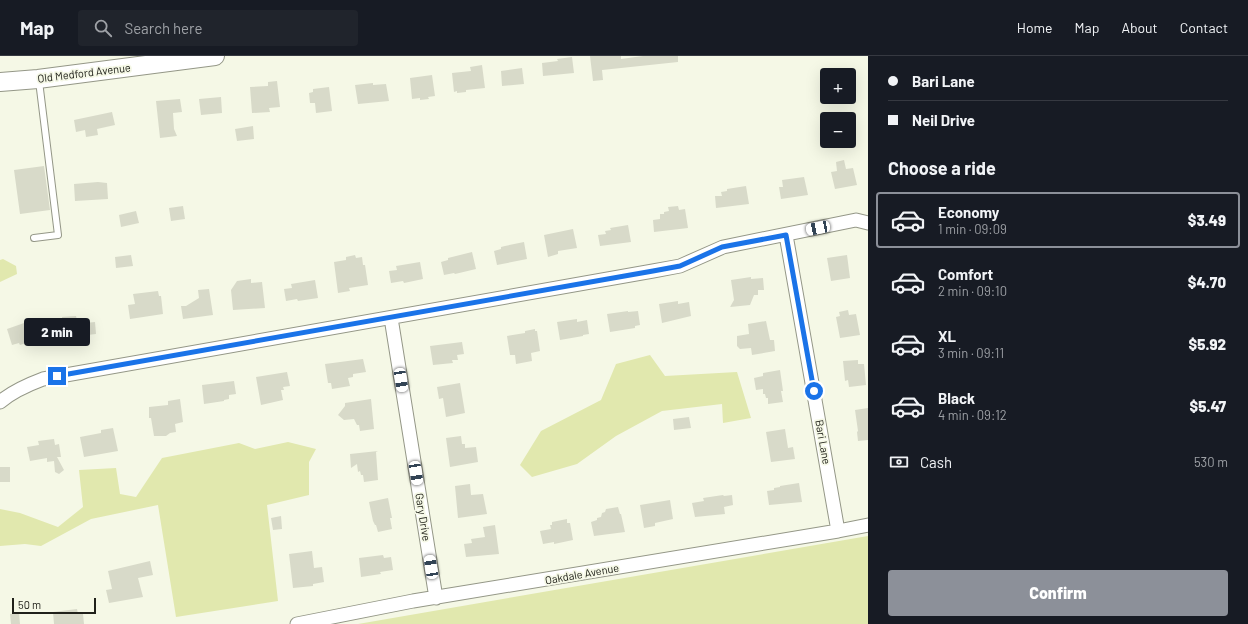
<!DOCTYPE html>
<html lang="en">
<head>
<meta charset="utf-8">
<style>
  body { margin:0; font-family:Barlow,sans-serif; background:#20242c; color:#f1f3f6; height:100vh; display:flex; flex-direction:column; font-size:15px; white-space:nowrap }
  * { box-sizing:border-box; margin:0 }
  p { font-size:13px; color:#9ea1a6 }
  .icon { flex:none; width:22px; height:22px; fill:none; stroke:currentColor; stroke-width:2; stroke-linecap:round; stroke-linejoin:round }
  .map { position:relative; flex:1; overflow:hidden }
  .drawer { display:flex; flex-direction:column; background:#171b24; width:380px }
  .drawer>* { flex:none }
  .hud { display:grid; align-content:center; height:88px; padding:0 20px; background:#171b24 }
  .buttons { position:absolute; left:820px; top:12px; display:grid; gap:8px }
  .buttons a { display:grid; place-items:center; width:36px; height:36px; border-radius:4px; background:#171b24; box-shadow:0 4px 16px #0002; font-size:20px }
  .scale { position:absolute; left:12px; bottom:10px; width:84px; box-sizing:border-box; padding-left:4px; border:2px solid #20211a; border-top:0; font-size:11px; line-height:14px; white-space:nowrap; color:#20211a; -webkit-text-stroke:3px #f5f8e6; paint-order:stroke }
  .end { position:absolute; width:18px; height:18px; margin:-9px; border:5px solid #1a73e8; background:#fff; box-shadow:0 0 0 2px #fff }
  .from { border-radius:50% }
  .bubble { position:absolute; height:28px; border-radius:4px; background:#171b24; box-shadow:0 4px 16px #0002; font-size:13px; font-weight:800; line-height:28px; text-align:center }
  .car { position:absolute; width:12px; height:24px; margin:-12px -6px; border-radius:5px; box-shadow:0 0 3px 1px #0007; background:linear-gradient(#fff 24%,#345 0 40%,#fff 0 76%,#345 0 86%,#fff 0) }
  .hud b { display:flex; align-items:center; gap:14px; height:38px; font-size:15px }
  .hud b+b { border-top:1px solid #363941 }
  .hud i { width:10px; height:10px; background:#f1f3f6 }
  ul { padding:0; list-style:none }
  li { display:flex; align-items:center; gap:12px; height:56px; margin:0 8px 6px; padding:0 12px; border:2px solid transparent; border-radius:4px }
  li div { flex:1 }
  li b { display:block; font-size:15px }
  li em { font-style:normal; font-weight:800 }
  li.current { border-color:#8c9099 }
  li>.icon { width:36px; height:36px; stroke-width:1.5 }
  h2 { padding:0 20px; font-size:18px; line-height:48px }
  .pay { display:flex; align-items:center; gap:10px; height:44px; padding:0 20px; font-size:15px }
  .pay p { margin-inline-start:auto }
  .button { display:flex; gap:8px; margin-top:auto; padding:8px 20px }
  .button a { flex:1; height:46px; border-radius:4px; background:#8c9099; color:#fff; font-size:16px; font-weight:800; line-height:46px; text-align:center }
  header { display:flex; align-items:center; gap:24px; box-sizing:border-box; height:56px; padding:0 20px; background:#171b24; border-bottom:1px solid #363941 }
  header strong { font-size:19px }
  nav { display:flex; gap:22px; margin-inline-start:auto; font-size:14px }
  .search { width:280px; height:36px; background:#20242c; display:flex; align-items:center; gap:10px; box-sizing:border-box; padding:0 14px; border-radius:4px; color:#9ea1a6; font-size:15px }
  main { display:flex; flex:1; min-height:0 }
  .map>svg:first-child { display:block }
</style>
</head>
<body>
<header>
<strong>Map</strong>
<div class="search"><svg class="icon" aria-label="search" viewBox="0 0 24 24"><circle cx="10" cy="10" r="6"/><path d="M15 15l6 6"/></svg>Search here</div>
<nav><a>Home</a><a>Map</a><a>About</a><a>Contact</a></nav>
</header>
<main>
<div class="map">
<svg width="868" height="568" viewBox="0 0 868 568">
  <rect width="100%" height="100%" fill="#f5f8e6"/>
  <!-- green -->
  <path fill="#e1e8ae" d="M3,203l13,7 1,8 -17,8v-22z
    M650,299l15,21 72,-4 14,46 -28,5 -1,-19 -60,7 -46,25 -39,28 -45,13 -12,-12 21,-34 60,-31 15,-36z
    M288,386l28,7 -7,13v33l-42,10 11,96 -102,16 -18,-112 -67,14 -50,27 -16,-2 -25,2v-37l20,4 38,14 25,-20 -4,-37 37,-2 4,26 16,3 26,-39 77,-15 16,6z
    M868,480v88h-510z"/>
  <!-- building -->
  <path fill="#d8dac9" d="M590,0h31v3l22,-3h35v6l-76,8 1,10 -10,1z
    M572,1l2,16 -31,3 -1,-13 16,-2 -1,-2z
    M482,9l3,23 -19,2v2l-9,1v-2l-3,1 -2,-19 19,-2 -1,-4z
    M522,12l2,16 -22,2 -1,-15z
    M432,19l3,21 -7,1 1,2 -9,1v-2l-8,1 -2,-21z
    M277,25l3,26 -11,1 1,4 -18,1 -2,-26 18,-1v-4z
    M373,27v2l13,-1 3,17 -31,3 -3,-19z
    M329,31l3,24 -16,2 -1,-10h-5l-1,-10 4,-1v-3z
    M221,41l1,16 -21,2 -2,-16z
    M180,43l2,13 -9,1 1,16 3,7 -17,2 -4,-37z
    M112,56l3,13 -18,4 1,6 -12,2 -1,-7 -9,2 -2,-12z
    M253,70l1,13 -17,2 -2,-12z
    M844,104l2,9 7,-1 4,17 -22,4 -4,-17 6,-1 -1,-9z
    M44,110l6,44 -30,4 -6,-44z
    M804,121l4,18 -27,4 -2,-12h4l-1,-7z
    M98,126l9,1 1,16 -33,2 -1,-17z
    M746,130l3,18 -33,4 -1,-12h7l-1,-4 6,-1v-2z
    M183,150l2,13 -14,2 -2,-13z
    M678,150l1,4 6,-1 3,19 -34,4 -1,-12 7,-1v-5h4v-2l5,-1 -1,-4z
    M136,155l3,12 -18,4 -2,-12z
    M628,169l3,17 -31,4 -2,-11 8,-1 -1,-3 6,-1 -1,-2z
    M573,173l4,19 -19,3v3l-10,3 -4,-22z
    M524,186l3,17 -30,6 -3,-14 7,-2v-2l4,-1z
    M472,196l4,17 -21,5 -1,-1 -10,2 -3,-13 7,-2v-2z
    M131,199l2,11 -17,2 -1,-11z
    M355,199l1,3 6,-1 1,8h2l3,20 -19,3 1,3 -12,2 -4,-31 12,-2v-3z
    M847,199l3,23 -19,3 -4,-23z
    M420,206l3,17 -19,4 -1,-2 -12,2 -2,-12 8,-1 -1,-4z
    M751,221v2l12,-1 1,12h-6v5h-4l-4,10 -20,2 4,-7 -3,-20z
    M251,223v4l11,-1 3,26 -32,2 -2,-20 6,-9z
    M315,224l3,18 -20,3 -1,-2 -11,2 -2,-12 8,-1 -1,-4z
    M209,233l4,26 -30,4 -2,-13h5l13,-8 -1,-8z
    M158,235l1,5h2l2,18 -33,5 -2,-14 7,-1 -2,-10z
    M678,245v3l11,-2 2,14 -29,7 -3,-19z
    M848,254l1,5 7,-1 4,21 -20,3 -4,-21 4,-1 -1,-4z
    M628,255v1l10,-1 2,14 -5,1v2l-25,4 -3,-18z
    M76,260l1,4h7l1,3 10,-1 1,12 -18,2v2l-12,1 -4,-22z
    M577,263v3l10,-2 2,14 -6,1v1l-23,4 -3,-18z
    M766,265l4,19h4l1,11 -23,4 -1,-7 -11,1 -3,-3v-10l12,-2 -1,-10z
    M27,266l2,7 4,-2 5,12 -18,6 -1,-2 -7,2 -5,-16z
    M535,273v2h2l3,20 -9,2 1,8 -16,3 -1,-9h-5l-3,-19 18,-3v-2z
    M462,286l2,12 -7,1 1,5h-6l1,3 -20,2 -3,-19z
    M363,303l3,13 -13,2v3l-5,1 2,8 -18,3 -1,-6h-3l-3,-19z
    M858,304v4h6l2,21 -17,2 -1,-7 -3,1 -2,-20z
    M780,314l3,21h-2l2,11 -15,2v-6h-2l-1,-4h-2v-5l-7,1 -2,-12 9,-2v-3z
    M287,316l3,14 -7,1 1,3h-3l2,10 -22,5 -5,-28z
    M234,325l2,13 -7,1v4l-5,1v1l-20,3 -2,-19z
    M460,327l5,30 -19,4 -3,-19 -4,1 -2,-12z
    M180,343l3,23 -8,2 1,8 -6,1 -4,3h-12l-3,-18h-2v-11l19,-2v-4z
    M371,343l3,30 -14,2 -1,-6h-2l-3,-6 -10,1 -6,-5 7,-9v-3z
    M868,352v32l-10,1 -1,-9 1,-1 -3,-21z
    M689,361l2,11 -17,2 -1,-11z
    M113,372l5,23 -34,6 -4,-20 21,-4v-3z
    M785,373l3,19 5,-1 2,12 -24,3 -5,-30z
    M461,380l1,8h3v4l11,-1 2,15 -28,5 -4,-29z
    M54,383l1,6 4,-1 2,13h-4l7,13 -5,4 -4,-2 -1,-11 -7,1v-4l-17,3 -3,-14 12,-2 -1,-4z
    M378,395l-2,1 2,28 -14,2 -1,-7h-2l-1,-4 -2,1 -1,-8 -6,4 -1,-14z
    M0,411h10v15h-10z
    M799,427l3,19 -33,3 -2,-14 7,-1v-2l6,-1v-1z
    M470,428l1,11 12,-1 4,20 -29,4 -3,-32z
    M723,439l1,1 8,-1 1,10 -9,2 1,7 -30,3 -3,-14 12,-2 -1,-3z
    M388,442l4,20h-2l2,11 -14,3 -2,-7h-1l-2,-4 -4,-19z
    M670,444l3,19 -18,4v3l-11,2 -4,-23z
    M618,451l2,7h1l4,18 -31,4 -3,-14 6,-2v-2l4,-1 1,-4 3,-1 1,-3z
    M281,460l1,13 -9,1 -2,-12z
    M567,463v4h3l3,17 -19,4v-2l-11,2 -3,-13 11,-2 -1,-4h2v-3z
    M495,469l4,29 -33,3 -2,-13 8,-1 -1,-4 14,-2 -2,-10z
    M312,495l2,17 8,-1 2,15 -11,2v2l-20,2 -4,-34z
    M383,499l1,3 7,-1 2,13 -13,2 1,2 -20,3 -2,-19z
    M150,505l3,14 -15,3 5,19 -34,6 -3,-13 6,-1 -4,-18z
    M77,553l1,5h5l1,10h-30l-1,-12z
    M19,557l1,11h-9l-1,-10z"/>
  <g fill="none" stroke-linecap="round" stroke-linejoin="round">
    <defs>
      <path id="lane" d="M34,182l24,-3 -19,-154"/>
      <path id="street" d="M786,179l52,296
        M391,262l45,280
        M0,346c13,-11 27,-17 43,-23l610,-108 27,-5 43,-19 133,-27 12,3
        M297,568l116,-23 425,-70 30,-6"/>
      <path id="secondary" d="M0,26l38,-3 177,-23"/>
    </defs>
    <!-- lane casing -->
    <use href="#lane" stroke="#949787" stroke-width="8"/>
    <!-- street casing -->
    <use href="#street" stroke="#949787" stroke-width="15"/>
    <!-- secondary casing -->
    <use href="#secondary" stroke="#949787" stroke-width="20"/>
    <!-- lane -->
    <use href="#lane" stroke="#fff" stroke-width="6"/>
    <!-- street -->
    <use href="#street" stroke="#fff" stroke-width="13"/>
    <!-- secondary -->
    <use href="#secondary" stroke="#fff" stroke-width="18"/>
  </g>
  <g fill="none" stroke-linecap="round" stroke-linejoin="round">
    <!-- route -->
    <path stroke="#1a73e8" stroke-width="5" d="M57,320l596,-105 27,-5 42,-19 64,-12 28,156"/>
  </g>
  <g text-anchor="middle" stroke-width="3.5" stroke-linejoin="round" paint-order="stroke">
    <!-- street labels -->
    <g font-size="11" fill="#20211a" stroke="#f5f8e6">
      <text transform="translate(84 17) rotate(-7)" y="4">Old Medford Avenue</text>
      <text transform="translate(823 386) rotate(80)" y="4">Bari Lane</text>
      <text transform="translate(423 461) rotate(81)" y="4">Gary Drive</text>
      <text transform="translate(582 518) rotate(-10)" y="4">Oakdale Avenue</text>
    </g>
  </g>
</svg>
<div class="buttons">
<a>+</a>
<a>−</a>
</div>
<div class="scale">50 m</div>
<i class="end from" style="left:814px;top:335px"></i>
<i class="end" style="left:57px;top:320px"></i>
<div class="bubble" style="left:24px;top:262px;width:66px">2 min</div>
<i class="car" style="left:818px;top:172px;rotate:259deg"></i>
<i class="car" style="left:401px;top:324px;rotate:171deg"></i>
<i class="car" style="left:416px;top:417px;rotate:171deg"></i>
<i class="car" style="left:431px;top:511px;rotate:351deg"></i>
</div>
<section class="drawer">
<div class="hud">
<b><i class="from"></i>Bari Lane</b>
<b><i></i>Neil Drive</b>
</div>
<h2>Choose a ride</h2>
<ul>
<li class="current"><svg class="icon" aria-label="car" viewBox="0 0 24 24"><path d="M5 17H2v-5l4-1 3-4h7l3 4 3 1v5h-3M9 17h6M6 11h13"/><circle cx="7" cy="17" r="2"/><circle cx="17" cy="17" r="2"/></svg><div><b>Economy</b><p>1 min · 09:09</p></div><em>$3.49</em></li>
<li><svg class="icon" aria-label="car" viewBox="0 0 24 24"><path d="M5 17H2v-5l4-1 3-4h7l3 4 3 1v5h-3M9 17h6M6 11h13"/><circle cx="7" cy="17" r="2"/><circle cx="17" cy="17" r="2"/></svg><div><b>Comfort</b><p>2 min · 09:10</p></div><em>$4.70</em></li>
<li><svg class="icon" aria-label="car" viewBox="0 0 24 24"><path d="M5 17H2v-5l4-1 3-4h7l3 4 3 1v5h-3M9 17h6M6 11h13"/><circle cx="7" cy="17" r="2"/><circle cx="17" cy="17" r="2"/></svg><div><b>XL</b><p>3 min · 09:11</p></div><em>$5.92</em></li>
<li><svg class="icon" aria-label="car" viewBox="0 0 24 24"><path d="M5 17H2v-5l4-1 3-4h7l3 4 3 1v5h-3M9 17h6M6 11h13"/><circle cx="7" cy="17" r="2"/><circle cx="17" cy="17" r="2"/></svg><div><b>Black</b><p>4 min · 09:12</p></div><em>$5.47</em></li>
</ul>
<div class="pay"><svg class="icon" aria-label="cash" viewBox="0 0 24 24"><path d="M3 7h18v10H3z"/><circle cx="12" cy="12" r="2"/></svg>Cash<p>530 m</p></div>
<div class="button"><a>Confirm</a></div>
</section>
</main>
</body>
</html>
